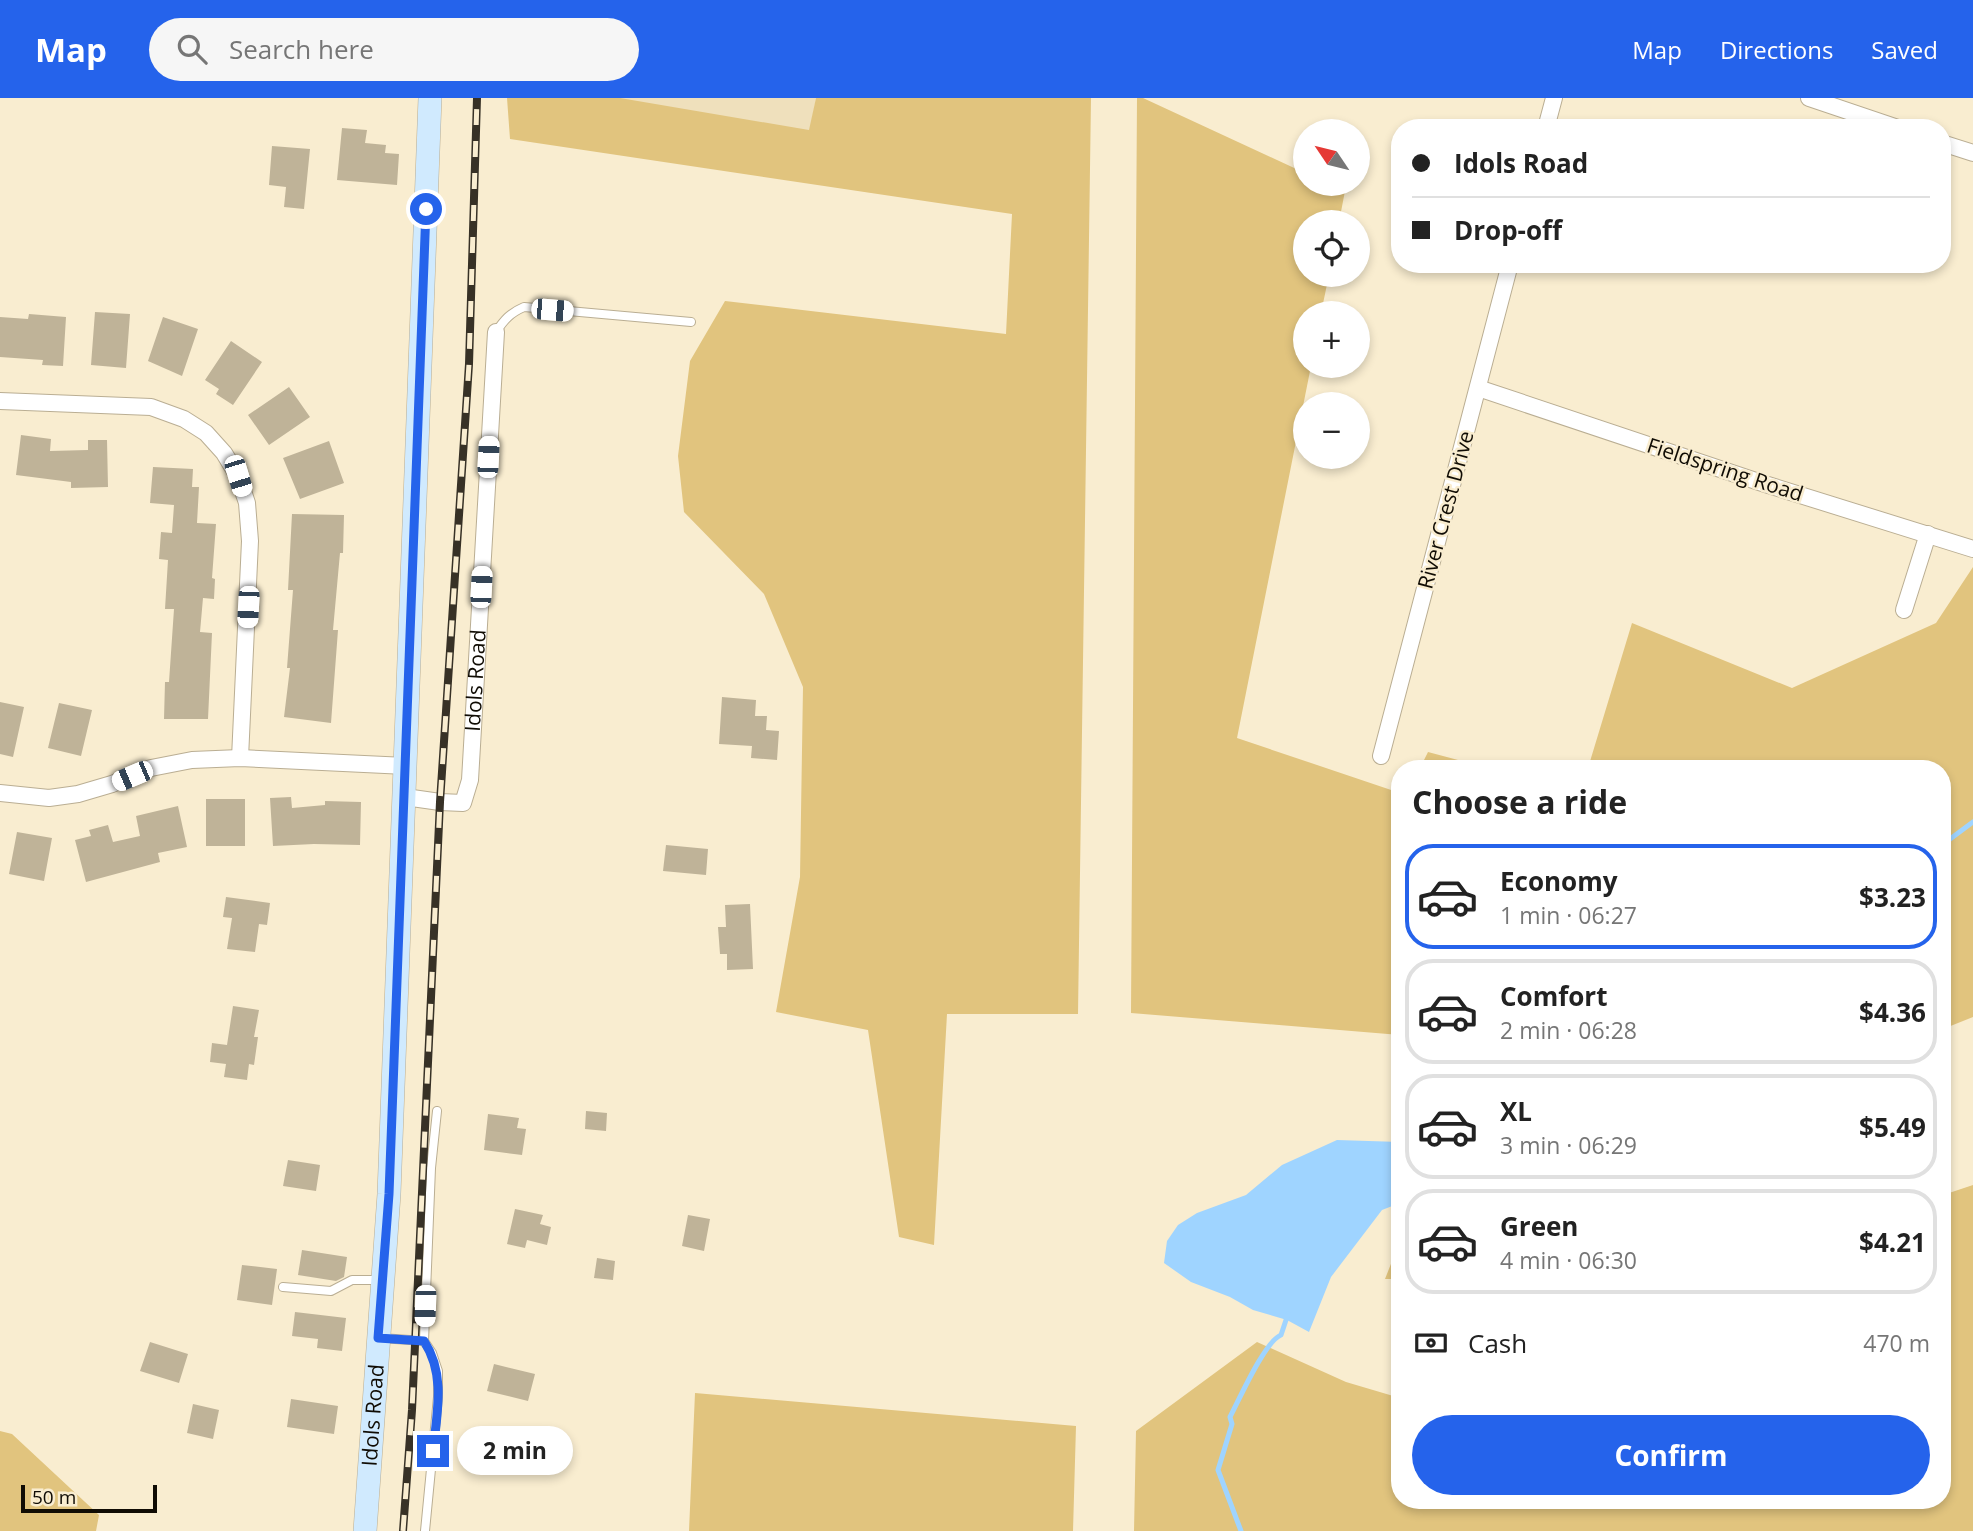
<!DOCTYPE html>
<html lang="en">
<head>
<meta charset="utf-8">
<style>
  body { margin:0; font-family:"Open Sans",sans-serif; background:#f6f6f6; color:#222; height:100vh; display:flex; flex-direction:column; font-size:26px; white-space:nowrap }
  * { box-sizing:border-box; margin:0 }
  p { font-size:23px; color:#767676 }
  .icon { flex:none; width:38px; height:38px; fill:none; stroke:currentColor; stroke-width:2; stroke-linecap:round; stroke-linejoin:round }
  .map { position:relative; flex:1; overflow:hidden }
  .details { position:absolute; left:1391px; top:662px; width:560px; height:749px; display:flex; flex-direction:column; background:#fff; border-radius:28px; box-shadow:0 4px 10px #0003 }
  .details>* { flex:none }
  .guide { position:absolute; left:1391px; top:21px; width:560px; height:154px; border-radius:28px; box-shadow:0 4px 10px #0003; display:grid; align-content:center; height:154px; padding:0 21px; background:#fff }
  .needle { width:46px; rotate:305deg }
  .tools { position:absolute; left:1293px; top:21px; display:grid; gap:14px }
  .tools a { display:grid; place-items:center; width:77px; height:77px; border-radius:50%; background:#fff; box-shadow:0 4px 10px #0003; font-size:35px }
  .scale { position:absolute; left:21px; bottom:18px; width:136px; box-sizing:border-box; padding-left:7px; border:4px solid #100c04; border-top:0; font-size:19px; line-height:24px; white-space:nowrap; color:#100c04; -webkit-text-stroke:5px #f9edd0; paint-order:stroke }
  .end { position:absolute; width:32px; height:32px; margin:-16px; border:9px solid #2563eb; background:#fff; box-shadow:0 0 0 4px #fff }
  .from { border-radius:50% }
  .bubble { position:absolute; height:49px; border-radius:24px; background:#fff; box-shadow:0 4px 10px #0003; font-size:23px; font-weight:700; line-height:49px; text-align:center }
  .car { position:absolute; width:21px; height:42px; margin:-21px -10px; border-radius:9px; box-shadow:0 0 5px 2px #0007; background:linear-gradient(#fff 24%,#345 0 40%,#fff 0 76%,#345 0 86%,#fff 0) }
  .guide b { display:flex; align-items:center; gap:24px; height:66px; font-size:26px }
  .guide b+b { border-top:2px solid #e0e0e0 }
  .guide i { width:18px; height:18px; background:#222 }
  ul { padding:0; list-style:none }
  li { display:flex; align-items:center; gap:21px; height:105px; margin:0 14px 10px; padding:0 7px; border:4px solid #e0e0e0; border-radius:28px }
  li div { flex:1 }
  li b { display:block; font-size:26px }
  li em { font-style:normal; font-weight:700 }
  li.selected { border-color:#2563eb }
  li>.icon { width:63px; height:63px; stroke-width:1.5 }
  h2 { padding:0 21px; font-size:32px; line-height:84px }
  .pay { display:flex; align-items:center; gap:18px; height:77px; padding:0 21px; font-size:26px }
  .pay p { margin-inline-start:auto }
  .action { display:flex; gap:14px; margin-top:auto; padding:14px 21px }
  .action a { flex:1; height:80px; border-radius:42px; background:#2563eb; color:#fff; font-size:28px; font-weight:700; line-height:80px; text-align:center }
  header { display:flex; align-items:center; gap:42px; box-sizing:border-box; height:98px; padding:0 35px; background:#2563eb; color:#fff }
  header strong { font-size:33px }
  nav { display:flex; gap:38px; margin-inline-start:auto; font-size:24px }
  .search { width:490px; height:63px; background:#f6f6f6; display:flex; align-items:center; gap:18px; box-sizing:border-box; padding:0 24px; border-radius:38px; color:#767676; font-size:26px }
  .map>svg:first-child { display:block }
</style>
</head>
<body>
<header>
<strong>Map</strong>
<div class="search"><svg class="icon" aria-label="search" viewBox="0 0 24 24"><circle cx="10" cy="10" r="6"/><path d="M15 15l6 6"/></svg>Search here</div>
<nav><a>Map</a><a>Directions</a><a>Saved</a></nav>
</header>
<div class="map">
<svg width="1973" height="1433" viewBox="0 0 1973 1433">
  <rect width="100%" height="100%" fill="#f9edd0"/>
  <!-- built -->
  <path fill="#efe0bc" d="M515,0h301l-10,53z"/>
  <!-- green -->
  <path fill="#e1c47e" d="M507,0h113l189,32 7,-32h275l-13,916h-131l-13,231 -35,-8 -31,-207 -92,-18 24,-135 3,-190 -39,-93 -80,-82 -6,-56 12,-95 35,-60 281,33 6,-120 -502,-75z
    M1137,0h6l162,75 1,11h23l16,7 -6,31h-33v53h23l-8,38h-15v53h5l-74,372 163,55v242l-269,-22z
    M1973,469v450l-30,12 -1,-261h-354l44,-145 160,65 144,-65z
    M1428,654l60,16h-68z
    M1973,1087v346h-839l2,-100 121,-89 89,40 54,16v102h542l1,-305z
    M1400,1143v38h-15z
    M695,1295l381,33 -3,105h-384z
    M0,1333l12,3 87,81 -3,16h-96z"/>
  <!-- water -->
  <path fill="#9fd4ff" d="M1337,1042l63,2v61l-18,7 -51,67 -22,55 -22,-12 -34,-10 -23,-13 -39,-15 -27,-19 3,-22 11,-16 19,-12 49,-18 36,-30z"/>
  <g fill="none" stroke-linecap="round" stroke-linejoin="round">
    <!-- stream -->
    <path stroke="#9fd4ff" stroke-width="5" d="M1942,747l31,-23
      M1241,1433l-23,-61 14,-46 -2,-7c9,-17 35,-76 51,-82l7,-21"/>
  </g>
  <!-- building -->
  <path fill="#bfb398" d="M342,30l25,2 -2,13 21,2 -1,8 14,1 -2,31 -60,-5z
    M272,48l38,3 -6,60 -20,-2 2,-20 -17,-2z
    M95,214l35,2 -4,54 -35,-3z
    M29,216l37,3 -3,49 -21,-1 1,-5 -43,-3v-40l28,2z
    M163,219l35,12 -16,47 -34,-15z
    M231,243l31,21 -29,43 -17,-11 3,-5 -14,-9z
    M289,289l21,30 -41,28 -21,-30z
    M21,337l30,4 -1,12 38,-1v-10h19l1,47 -37,1v-6l-55,-7z
    M329,343l15,42 -44,16 -17,-41z
    M153,369l40,2 -1,18h7l-2,36 19,1 -4,54 3,1 -1,20 -11,-1 -3,34 12,1 -4,86h-44l1,-37h4l5,-73h-9l3,-49 -9,-1 2,-27 11,1 2,-28 -24,-2z
    M292,416l52,1 -1,38h-3l-7,77h5l-7,93 -47,-6 6,-49h-3l6,-78h-5z
    M722,599l34,3 -1,16h12l-1,14 13,1 -2,29 -26,-2 1,-12 -33,-2z
    M0,604l24,5 -11,50 -13,-3z
    M59,605l33,7 -11,46 -33,-8z
    M291,699l1,11 33,-3v-4l36,1 -1,43 -46,-1 -41,2 -3,-48z
    M206,701h39v47h-39z
    M178,708l9,41 -29,6 2,9 -74,20 -11,-42 16,-4 -2,-6 19,-5 5,17 27,-6 -4,-20z
    M17,734l35,6 -8,43 -35,-7z
    M666,747l42,4 -2,26 -43,-4z
    M226,799l44,6 -3,22 -8,-1 -4,28 -28,-3 5,-31 -9,-1z
    M750,806l3,65 -26,1v-16h-7l-2,-27h8l-1,-22z
    M233,908l26,4 -5,27h4l-4,28 -5,-1 -2,16 -23,-3 2,-13 -16,-2 2,-19 15,2z
    M586,1013l21,2 -1,18 -21,-2z
    M488,1016l31,4 -2,10 9,1 -4,26 -38,-5z
    M288,1062l32,5 -4,26 -33,-5z
    M515,1111l28,6 -3,9 11,3 -4,18 -20,-5 -2,8 -18,-4z
    M688,1117l22,4 -6,32 -22,-5z
    M302,1152l45,7 -3,20 -8,4 -38,-6z
    M597,1160l18,3 -2,19 -19,-2z
    M242,1167l35,4 -5,36 -35,-5z
    M295,1214l51,6 -4,33 -25,-3 1,-9 -26,-3z
    M150,1244l38,12 -9,29 -39,-12z
    M494,1266l41,10 -7,27 -41,-10z
    M291,1301l47,7 -4,28 -47,-7z
    M193,1306l26,6 -6,29 -26,-6z"/>
  <g fill="none" stroke-linecap="round" stroke-linejoin="round">
    <defs>
      <path id="lane" d="M496,234c8,-12 14,-19 28,-25l167,15
        M283,1189l48,4 21,-11h28
        M381,1240l43,3 7,-173 6,-57
        M424,1243l8,12 6,18v26l-13,134"/>
      <g id="street">
        <path d="M1809,0l89,30"/>
        <path d="M1546,30l8,-30"/>
        <path d="M1942,45l31,10"/>
        <path d="M1478,290l287,96 208,65"/>
        <path d="M0,303l151,6 33,12 22,14 18,20 14,23 9,27 3,38 -10,217"/>
        <path d="M1904,512l24,-76"/>
        <path d="M1381,658l129,-492"/>
        <path d="M0,695l49,5 29,-4 34,-10 39,-16 41,-8 48,-2 166,8"/>
        <path id="s1" d="M405,699l35,5 23,1 7,-23 26,-448"/>
      </g>
      <g id="secondary">
        <path id="s2" d="M365,1433l24,-337 41,-1096"/>
      </g>
    </defs>
    <!-- lane casing -->
    <use href="#lane" stroke="#baae93" stroke-width="10"/>
    <!-- street casing -->
    <use href="#street" stroke="#baae93" stroke-width="18"/>
    <!-- secondary casing -->
    <use href="#secondary" stroke="#baae93" stroke-width="24"/>
    <!-- lane -->
    <use href="#lane" stroke="#fff" stroke-width="8"/>
    <!-- street -->
    <use href="#street" stroke="#fff" stroke-width="16"/>
    <!-- secondary -->
    <use href="#secondary" stroke="#d0eafe" stroke-width="23"/>
    <defs>
      <path id="rail" d="M403,1433l9,-121 28,-608 29,-438 8,-266"/>
    </defs>
    <!-- rail casing -->
    <use href="#rail" stroke="#373126" stroke-width="8"/>
    <!-- rail -->
    <use href="#rail" stroke="#f9edd0" stroke-width="5" stroke-dasharray="16" stroke-linecap="butt"/>
  </g>
  <g fill="none" stroke-linecap="round" stroke-linejoin="round">
    <!-- route -->
    <path stroke="#2563eb" stroke-width="9" d="M426,111l-37,985 -11,144 46,3c22,34 13,72 9,110"/>
  </g>
  <g text-anchor="middle" stroke-width="5" stroke-linejoin="round" paint-order="stroke">
    <!-- street labels -->
    <g font-size="21" fill="#100c04" stroke="#f9edd0">
      <text transform="translate(1725 372) rotate(18)" y="7">Fieldspring Road</text>
      <text transform="translate(1446 412) rotate(-75)" y="7">River Crest Drive</text>
      <text dy="7" stroke="none"><textPath href="#s1" startOffset="182">Idols Road</textPath></text>
      <text dy="7" stroke="none"><textPath href="#s2" startOffset="116">Idols Road</textPath></text>
    </g>
  </g>
</svg>
<div class="tools">
<a><svg class="needle" viewBox="-14 -14 28 28"><path d="M0-13l5 13h-10z" fill="#e53935"/><path d="M0 13l5-13h-10z" fill="#767676"/></svg></a>
<a><svg class="icon" aria-label="locate" viewBox="0 0 24 24"><circle cx="12" cy="12" r="6"/><path d="M12 2v4M12 18v4M2 12h4M18 12h4"/></svg></a>
<a>+</a>
<a>−</a>
</div>
<div class="scale">50 m</div>
<i class="end from" style="left:426px;top:111px"></i>
<i class="end" style="left:433px;top:1353px"></i>
<div class="bubble" style="left:457px;top:1328px;width:116px">2 min</div>
<i class="car" style="left:552px;top:212px;rotate:95deg"></i>
<i class="car" style="left:488px;top:359px;rotate:3deg"></i>
<i class="car" style="left:238px;top:378px;rotate:163deg"></i>
<i class="car" style="left:481px;top:489px;rotate:3deg"></i>
<i class="car" style="left:248px;top:509px;rotate:183deg"></i>
<i class="car" style="left:132px;top:678px;rotate:247deg"></i>
<i class="car" style="left:425px;top:1208px;rotate:182deg"></i>
<div class="guide">
<b><i class="from"></i>Idols Road</b>
<b><i></i>Drop-off</b>
</div>
<section class="details">
<h2>Choose a ride</h2>
<ul>
<li class="selected"><svg class="icon" aria-label="car" viewBox="0 0 24 24"><path d="M5 17H2v-5l4-1 3-4h7l3 4 3 1v5h-3M9 17h6M6 11h13"/><circle cx="7" cy="17" r="2"/><circle cx="17" cy="17" r="2"/></svg><div><b>Economy</b><p>1 min · 06:27</p></div><em>$3.23</em></li>
<li><svg class="icon" aria-label="car" viewBox="0 0 24 24"><path d="M5 17H2v-5l4-1 3-4h7l3 4 3 1v5h-3M9 17h6M6 11h13"/><circle cx="7" cy="17" r="2"/><circle cx="17" cy="17" r="2"/></svg><div><b>Comfort</b><p>2 min · 06:28</p></div><em>$4.36</em></li>
<li><svg class="icon" aria-label="car" viewBox="0 0 24 24"><path d="M5 17H2v-5l4-1 3-4h7l3 4 3 1v5h-3M9 17h6M6 11h13"/><circle cx="7" cy="17" r="2"/><circle cx="17" cy="17" r="2"/></svg><div><b>XL</b><p>3 min · 06:29</p></div><em>$5.49</em></li>
<li><svg class="icon" aria-label="car" viewBox="0 0 24 24"><path d="M5 17H2v-5l4-1 3-4h7l3 4 3 1v5h-3M9 17h6M6 11h13"/><circle cx="7" cy="17" r="2"/><circle cx="17" cy="17" r="2"/></svg><div><b>Green</b><p>4 min · 06:30</p></div><em>$4.21</em></li>
</ul>
<div class="pay"><svg class="icon" aria-label="cash" viewBox="0 0 24 24"><path d="M3 7h18v10H3z"/><circle cx="12" cy="12" r="2"/></svg>Cash<p>470 m</p></div>
<div class="action"><a>Confirm</a></div>
</section>
</div>
</body>
</html>
